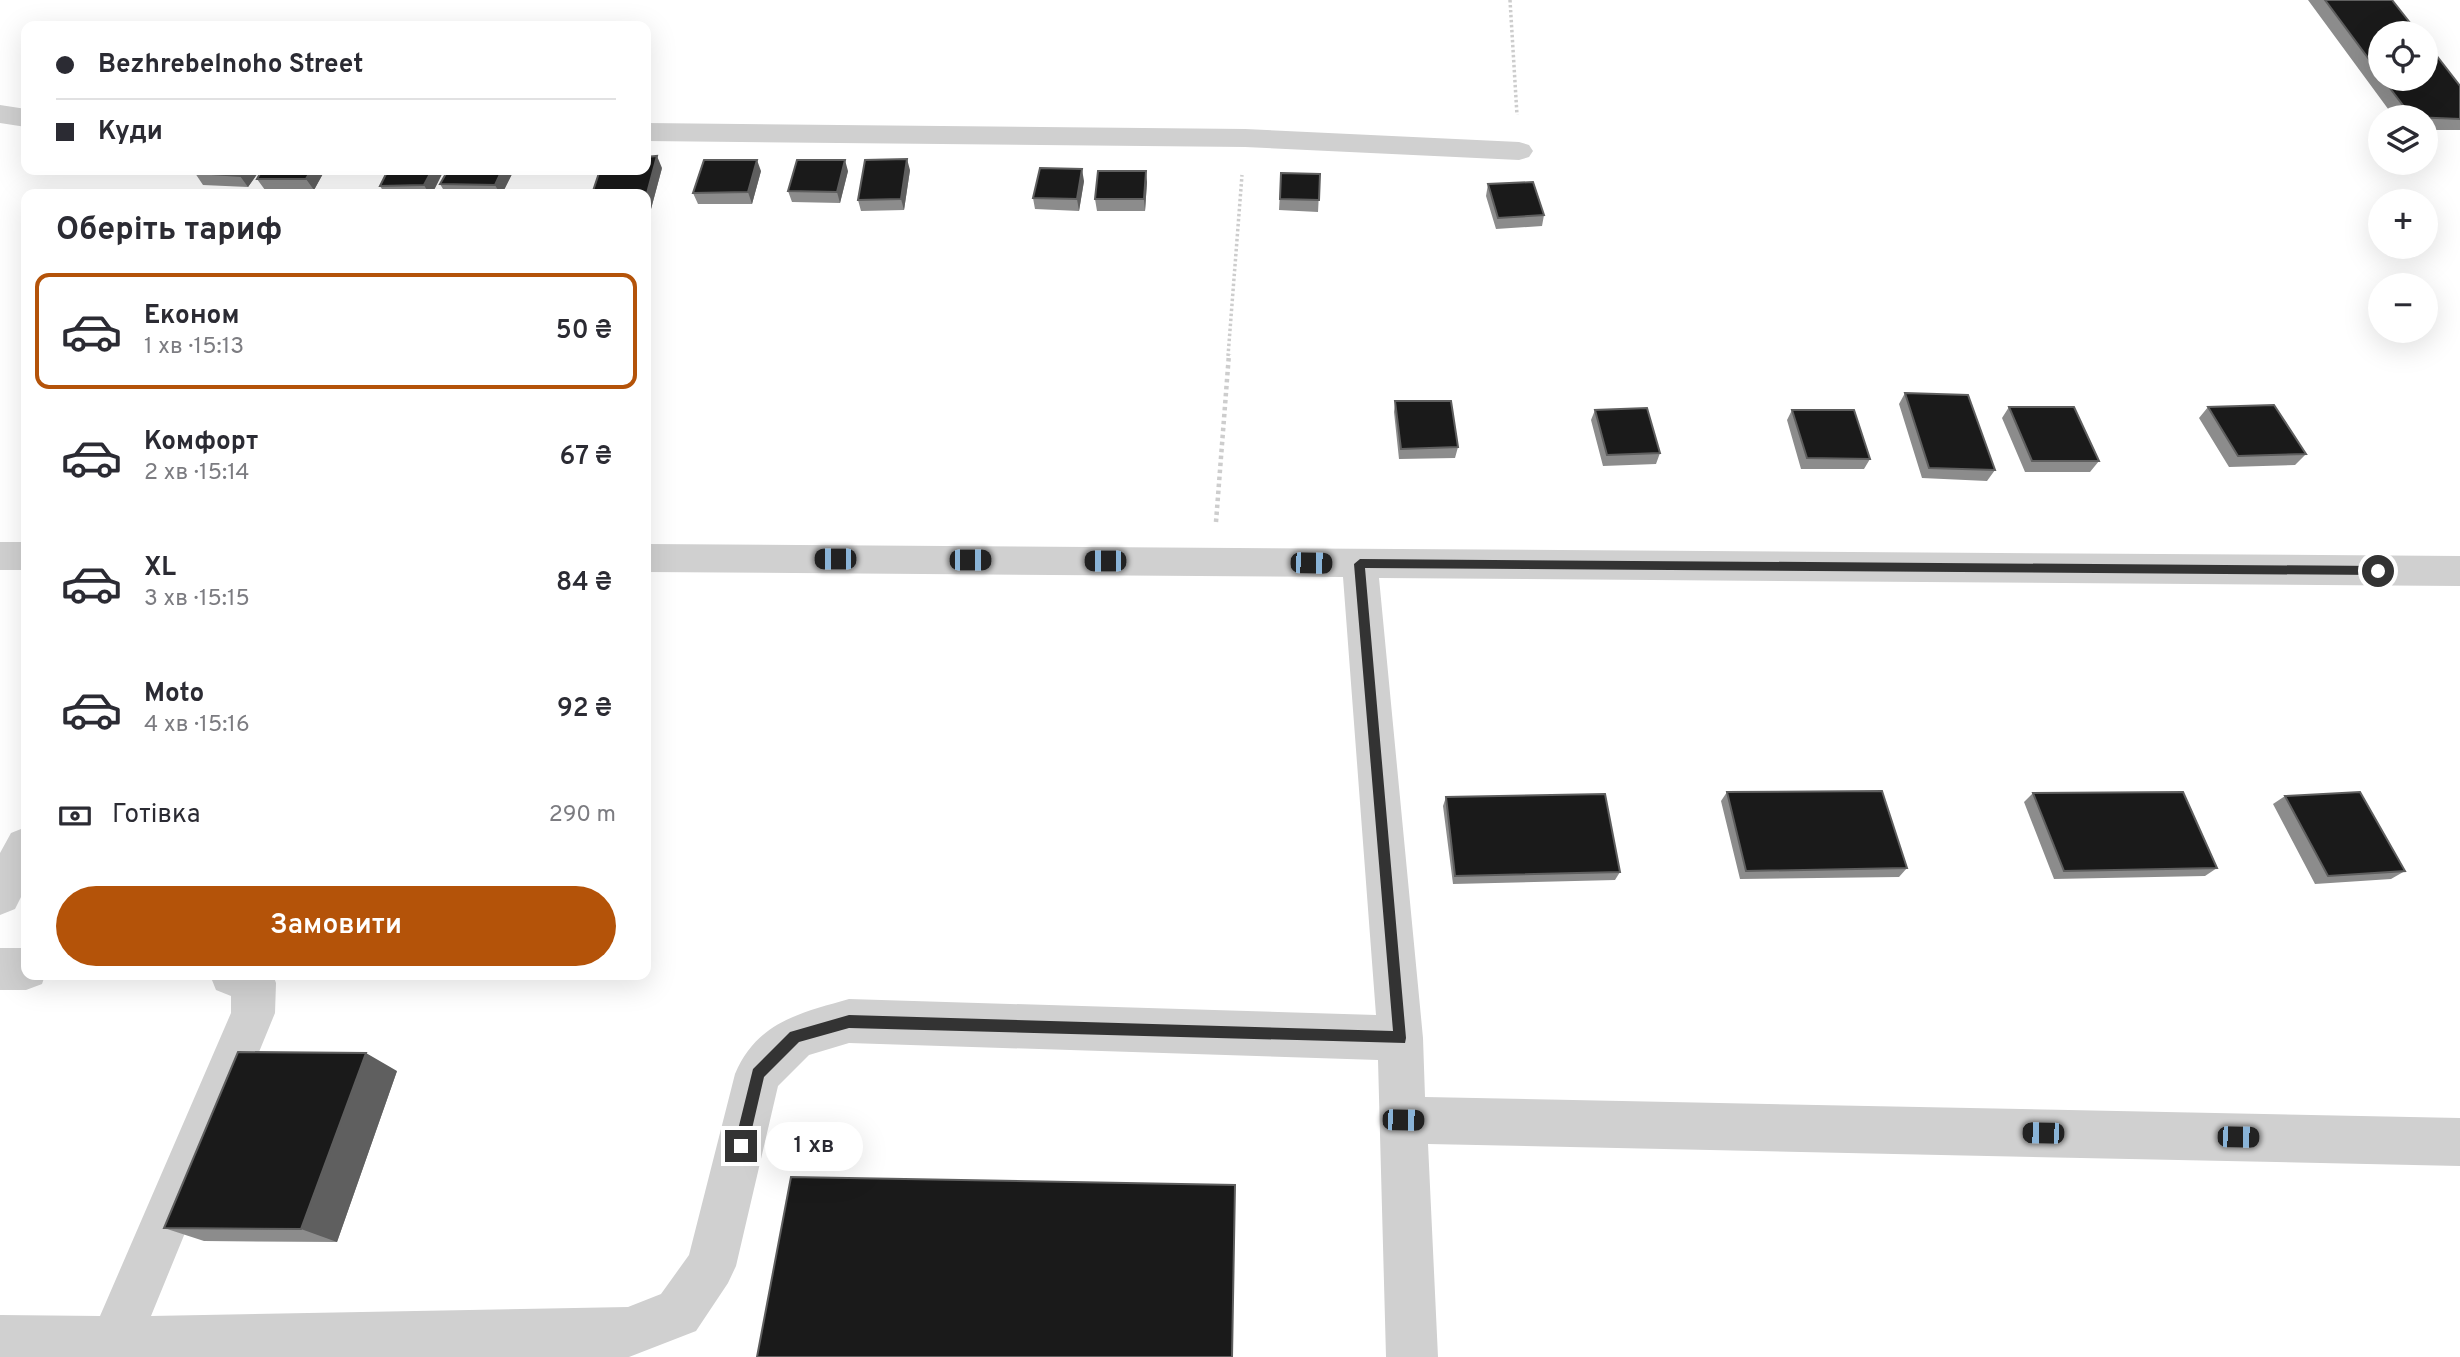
<!DOCTYPE html>
<html lang="uk">
<head>
<meta charset="utf-8">
<style>
  body { margin:0; font-family:Overpass,sans-serif; background:#f2f2f3; color:#2b2b33; height:100vh; display:flex; flex-direction:column; font-size:26px; white-space:nowrap }
  * { box-sizing:border-box; margin:0 }
  p { font-size:23px; color:#7c7c81 }
  .icon { flex:none; width:38px; height:38px; fill:none; stroke:currentColor; stroke-width:2; stroke-linecap:round; stroke-linejoin:round }
  .map { position:relative; flex:1; overflow:hidden }
  .sheet { position:absolute; left:21px; top:189px; width:630px; height:791px; display:flex; flex-direction:column; background:#fff; border-radius:14px; box-shadow:0 7px 28px #0002 }
  .sheet>* { flex:none }
  .guide { position:absolute; left:21px; top:21px; width:630px; height:154px; border-radius:14px; box-shadow:0 7px 28px #0002; display:grid; align-content:center; height:154px; padding:0 35px; background:#fff }
  .fabs { position:absolute; left:2368px; top:21px; display:grid; gap:14px }
  .fabs a { display:grid; place-items:center; width:70px; height:70px; border-radius:50%; background:#fff; box-shadow:0 7px 28px #0002; font-size:35px }
  .end { position:absolute; width:32px; height:32px; margin:-16px; border:9px solid #333; background:#fff; box-shadow:0 0 0 4px #fff }
  .from { border-radius:50% }
  .bubble { position:absolute; height:49px; border-radius:24px; background:#fff; box-shadow:0 7px 28px #0002; font-size:23px; font-weight:600; line-height:49px; text-align:center }
  .car { position:absolute; width:21px; height:42px; margin:-21px -10px; border-radius:9px; box-shadow:0 0 5px 2px #0007; background:linear-gradient(#222 24%,#8ab4d8 0 40%,#222 0 76%,#8ab4d8 0 86%,#222 0) }
  .guide b { display:flex; align-items:center; gap:24px; height:66px; font-size:26px }
  .guide b+b { border-top:2px solid #e1e1e2 }
  .guide i { width:18px; height:18px; background:#2b2b33 }
  ul { padding:0; list-style:none }
  li { display:flex; align-items:center; gap:21px; height:116px; margin:0 14px 10px; padding:0 21px; border:4px solid transparent; border-radius:14px }
  li div { flex:1 }
  li b { display:block; font-size:26px }
  li em { font-style:normal; font-weight:600 }
  li.active { border-color:#b45309 }
  li>.icon { width:63px; height:63px; stroke-width:1.5 }
  h2 { padding:0 35px; font-size:32px; line-height:84px }
  .pay { display:flex; align-items:center; gap:18px; height:77px; padding:0 35px; font-size:26px }
  .pay p { margin-inline-start:auto }
  .action { display:flex; gap:14px; margin-top:auto; padding:14px 35px }
  .action a { flex:1; height:80px; border-radius:42px; background:#b45309; color:#fff; font-size:28px; font-weight:600; line-height:80px; text-align:center }
  .map>svg:first-child { display:block }
</style>
</head>
<body>
<div class="map">
<svg width="2460" height="1357" viewBox="0 0 2460 1357">
  <rect width="100%" height="100%" fill="#fff"/>
  <g fill="none" stroke-linecap="round" stroke-linejoin="round">
    <!-- path-far1 -->
    <path stroke="#cdcdcd" stroke-width="3.5" stroke-dasharray="2.5 2.5" stroke-linecap="butt" d="M1510,0l7,115
      M1228,356l14,-181"/>
    <!-- path -->
    <path stroke="#cdcdcd" stroke-width="4.5" stroke-dasharray="3.5 3.5" stroke-linecap="butt" d="M1216,522l13,-168"/>
    <!-- minor -->
    <path fill="#d0d0d0" fill-rule="evenodd" d="M0,105l26,4v18l-26,-4z
      M646,123l599,6 274,13 10,3 4,6 -4,6 -10,3 -274,-13 -599,-6z
      M0,542h26v28h-26z
      M646,544l1814,12v30l-1081,-8 44,460 2,59 1035,21v48l-1032,-22 10,213h-52l-8,-297 -529,-17 -40,12 -31,31 -42,180 -8,17 -32,48 -67,26h-629v-42l100,1 131,-303v-17l-15,-6 -6,-15h63l3,8 -1,30 -124,303 477,-9 33,-13 28,-39 46,-181c22,-52 65,-61 114,-75l527,16 -33,-438 -697,-5z
      M26,827v60l-11,22 -15,6v-62l11,-20z
      M0,948h26v27h19l-3,9 -16,6h-26z"/>
  </g>
  <!-- wall -->
  <path fill="#8c8c8c" d="M2308,0h84l-12,33v46h46l34,7v44h-34v-13h-32z
    M662,168l-11,41h-5v-15z
    M198,170h62l-12,17 -45,-2 -8,-12z
    M262,170h63l-11,20h-49l-8,-11z
    M444,170l-12,24h-47l-5,-8z
    M514,170l-12,24h-56l-6,-10z
    M910,170l-6,40 -43,1 -3,-11z
    M761,171l-9,33h-54l-5,-11z
    M848,171l-8,32 -48,-1 -4,-11z
    M1281,173l39,1 -2,38 -39,-2z
    M1084,181l-5,30 -44,-2 -2,-11z
    M1147,182l-2,29h-48l-2,-12z
    M1488,184l56,31 -2,11 -46,3 -10,-33z
    M1905,393l90,77 -8,11 -65,-3 -23,-74z
    M1395,401l63,46 -3,11 -56,1 -5,-47z
    M2009,407l90,54 -9,11h-65l-23,-54z
    M2208,407l98,47 -11,11 -66,2 -30,-49z
    M1595,410l65,43 -4,11 -53,2 -12,-46z
    M1792,410l78,49 -6,10h-63l-14,-49z
    M1727,792l180,76 -8,9 -159,2 -19,-78z
    M2033,793l184,75 -12,8 -151,3 -30,-77z
    M2285,796l120,75 -14,8 -76,5 -42,-80z
    M1446,797l174,75 -5,8 -162,4 -10,-78z
    M397,1071l-60,171 -133,-1 -40,-13z"/>
  <!-- shaded-wall -->
  <path fill="#5f5f5f" d="M657,156l5,12 -11,41 -5,-12z
    M907,159l3,11 -6,40 -3,-11z
    M757,160l4,11 -9,33 -4,-12z
    M845,160l3,11 -8,32 -3,-11z
    M1082,169l2,12 -5,30 -2,-12z
    M244,170h16l-12,17 -8,-11z
    M311,170h14l-11,20 -8,-11z
    M432,170h12l-12,24h-3l-5,-9z
    M502,170h12l-12,24h-2l-5,-9z
    M1146,171l1,11 -2,29 -1,-12z
    M366,1053l31,18 -60,171 -36,-13z"/>
  <!-- building -->
  <path fill="#1a1a1a" stroke="#5f5f5f" stroke-width="2" d="M2325,0h67l26,33h-38v41z
    M2426,42l34,44v33l-48,-2 -29,-38h43z
    M657,156l-11,41v-3h-54l8,-24h46v-13z
    M907,159l-6,40 -43,1 7,-40z
    M704,160h53l-9,32 -55,1z
    M797,160h48l-8,32 -49,-1z
    M1040,168l42,1 -5,30 -44,-1z
    M198,170h46l-4,6 -45,-3z
    M262,170h49l-5,9h-49z
    M388,170h44l-8,15 -44,1z
    M448,170h54l-7,15 -55,-1z
    M1098,171h48l-2,28h-49z
    M1281,173l39,1 -1,26 -39,-1z
    M1533,182l11,33 -46,3 -10,-34z
    M1905,393l63,2 27,75 -66,-2z
    M1395,401h56l7,46 -57,2z
    M2274,405l32,49 -68,2 -30,-49z
    M2009,407h65l25,54h-67z
    M1647,408l13,45 -53,2 -12,-45z
    M1792,410h62l16,49 -63,-1z
    M1882,791l25,77 -161,3 -19,-79z
    M2183,792l34,76 -153,3 -31,-78z
    M2360,792l45,79 -77,5 -43,-80z
    M1605,794l15,78 -165,4 -9,-79z
    M238,1052l128,1 -65,176 -137,-1z
    M791,1177l444,8 -3,172h-475z"/>
  <!-- route -->
  <path fill="#333" d="M1360,559l1018,7 5,5 -5,4 -1013,-7 41,470 -1,5 -556,-15 -50,14 -35,35 -16,69 -7,7 -5,-2 -2,-5 19,-77 37,-37 59,-17 544,16 -39,-467z"/>
</svg>
<div class="fabs">
<a><svg class="icon" aria-label="locate" viewBox="0 0 24 24"><circle cx="12" cy="12" r="6"/><path d="M12 2v4M12 18v4M2 12h4M18 12h4"/></svg></a>
<a><svg class="icon" aria-label="layers" viewBox="0 0 24 24"><path d="M12 4l9 5-9 5-9-5zM3 14l9 5 9-5"/></svg></a>
<a>+</a>
<a>−</a>
</div>
<i class="end from" style="left:2378px;top:571px"></i>
<i class="end" style="left:741px;top:1146px"></i>
<div class="bubble" style="left:765px;top:1122px;width:98px">1 хв</div>
<i class="car" style="left:835px;top:559px;rotate:270deg"></i>
<i class="car" style="left:970px;top:560px;rotate:90deg"></i>
<i class="car" style="left:1105px;top:561px;rotate:270deg"></i>
<i class="car" style="left:1311px;top:563px;rotate:91deg"></i>
<i class="car" style="left:1403px;top:1120px;rotate:91deg"></i>
<i class="car" style="left:2043px;top:1133px;rotate:271deg"></i>
<i class="car" style="left:2238px;top:1137px;rotate:91deg"></i>
<div class="guide">
<b><i class="from"></i>Bezhrebelnoho Street</b>
<b><i></i>Куди</b>
</div>
<section class="sheet">
<h2>Оберіть тариф</h2>
<ul>
<li class="active"><svg class="icon" aria-label="car" viewBox="0 0 24 24"><path d="M5 17H2v-5l4-1 3-4h7l3 4 3 1v5h-3M9 17h6M6 11h13"/><circle cx="7" cy="17" r="2"/><circle cx="17" cy="17" r="2"/></svg><div><b>Економ</b><p>1 хв · 15:13</p></div><em>50 ₴</em></li>
<li><svg class="icon" aria-label="car" viewBox="0 0 24 24"><path d="M5 17H2v-5l4-1 3-4h7l3 4 3 1v5h-3M9 17h6M6 11h13"/><circle cx="7" cy="17" r="2"/><circle cx="17" cy="17" r="2"/></svg><div><b>Комфорт</b><p>2 хв · 15:14</p></div><em>67 ₴</em></li>
<li><svg class="icon" aria-label="car" viewBox="0 0 24 24"><path d="M5 17H2v-5l4-1 3-4h7l3 4 3 1v5h-3M9 17h6M6 11h13"/><circle cx="7" cy="17" r="2"/><circle cx="17" cy="17" r="2"/></svg><div><b>XL</b><p>3 хв · 15:15</p></div><em>84 ₴</em></li>
<li><svg class="icon" aria-label="car" viewBox="0 0 24 24"><path d="M5 17H2v-5l4-1 3-4h7l3 4 3 1v5h-3M9 17h6M6 11h13"/><circle cx="7" cy="17" r="2"/><circle cx="17" cy="17" r="2"/></svg><div><b>Moto</b><p>4 хв · 15:16</p></div><em>92 ₴</em></li>
</ul>
<div class="pay"><svg class="icon" aria-label="cash" viewBox="0 0 24 24"><path d="M3 7h18v10H3z"/><circle cx="12" cy="12" r="2"/></svg>Готівка<p>290 m</p></div>
<div class="action"><a>Замовити</a></div>
</section>
</div>
</body>
</html>
